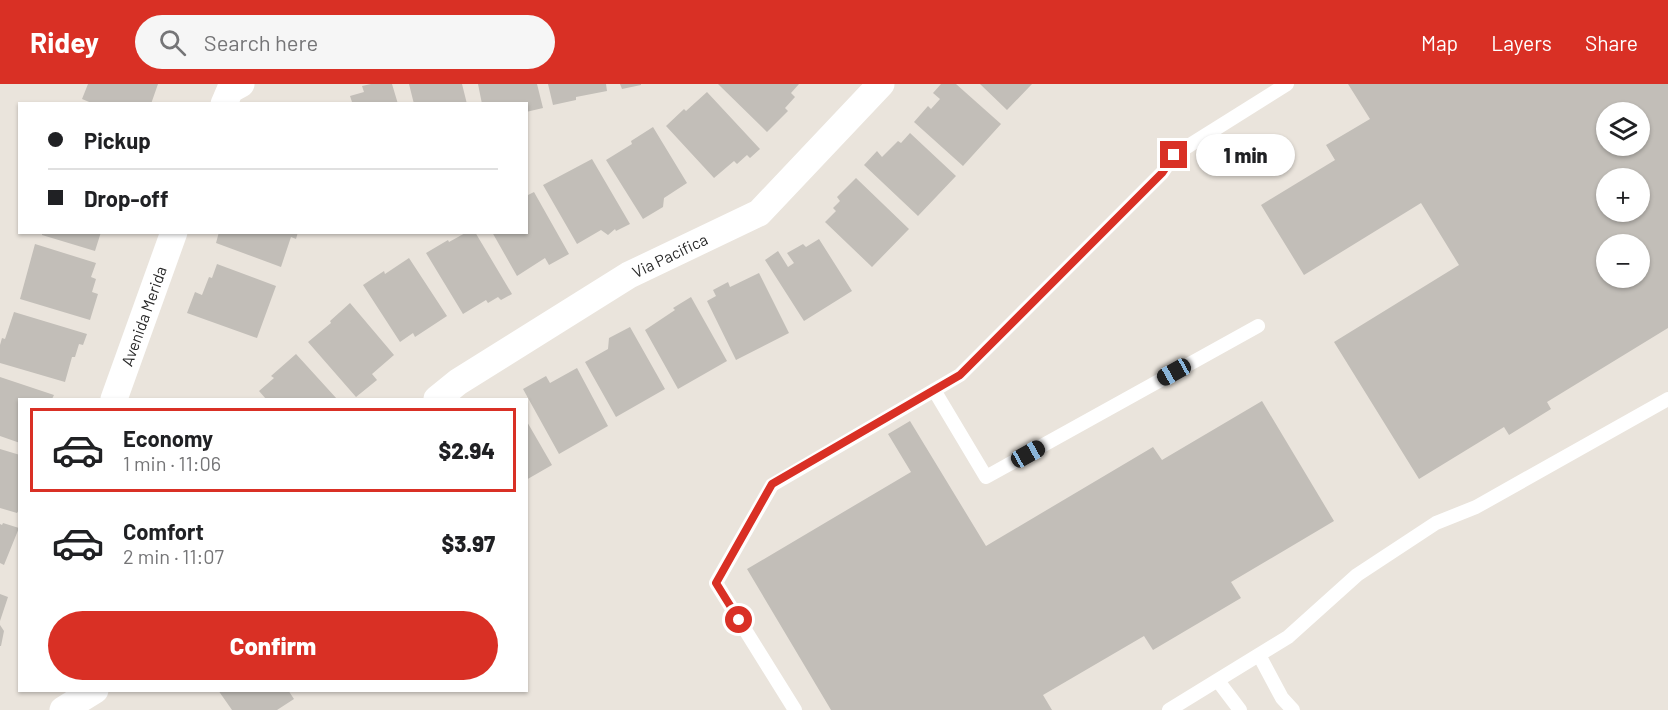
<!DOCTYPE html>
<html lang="en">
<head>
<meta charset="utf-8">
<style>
  body { margin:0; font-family:Barlow,sans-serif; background:#f6f6f6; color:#202124; height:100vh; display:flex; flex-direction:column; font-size:22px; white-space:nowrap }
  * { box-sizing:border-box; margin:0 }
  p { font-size:20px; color:#757577 }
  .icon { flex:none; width:33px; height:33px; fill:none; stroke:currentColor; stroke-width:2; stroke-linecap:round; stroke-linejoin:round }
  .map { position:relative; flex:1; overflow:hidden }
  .details { position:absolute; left:18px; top:314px; width:510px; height:294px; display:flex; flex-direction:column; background:#fff; border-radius:0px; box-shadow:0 2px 4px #0004 }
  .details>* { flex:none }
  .guide { position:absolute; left:18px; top:18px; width:510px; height:132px; border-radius:0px; box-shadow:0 2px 4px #0004; display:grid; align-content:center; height:132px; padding:0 30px; background:#fff }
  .fabs { position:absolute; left:1596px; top:18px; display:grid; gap:12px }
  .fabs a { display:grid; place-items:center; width:54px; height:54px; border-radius:50%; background:#fff; box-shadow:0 2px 4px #0004; font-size:30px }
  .end { position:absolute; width:27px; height:27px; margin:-14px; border:8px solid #d93025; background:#fff; box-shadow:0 0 0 3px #fff }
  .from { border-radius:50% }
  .bubble { position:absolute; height:42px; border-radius:21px; background:#fff; box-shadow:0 2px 4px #0004; font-size:20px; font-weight:800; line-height:42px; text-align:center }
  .car { position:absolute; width:18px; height:36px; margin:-18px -9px; border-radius:8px; box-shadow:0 0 4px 2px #0007; background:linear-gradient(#222 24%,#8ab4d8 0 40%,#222 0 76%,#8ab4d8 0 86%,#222 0) }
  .guide b { display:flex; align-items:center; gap:21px; height:57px; font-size:22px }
  .guide b+b { border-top:2px solid #e0e0e0 }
  .guide i { width:15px; height:15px; background:#202124 }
  ul { padding:10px 0 0; list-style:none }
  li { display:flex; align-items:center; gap:18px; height:84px; margin:0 12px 9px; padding:0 18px; border:3px solid transparent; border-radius:0px }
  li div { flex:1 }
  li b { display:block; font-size:22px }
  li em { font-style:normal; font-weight:800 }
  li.selected { border-color:#d93025 }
  li>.icon { width:54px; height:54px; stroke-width:1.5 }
  .action { display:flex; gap:12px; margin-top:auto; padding:12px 30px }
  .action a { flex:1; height:69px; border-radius:36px; background:#d93025; color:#fff; font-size:24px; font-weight:800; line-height:69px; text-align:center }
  header { display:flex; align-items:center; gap:36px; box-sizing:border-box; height:84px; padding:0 30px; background:#d93025; color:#fff }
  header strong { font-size:28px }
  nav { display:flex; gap:33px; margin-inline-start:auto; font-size:21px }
  .search { width:420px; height:54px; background:#f6f6f6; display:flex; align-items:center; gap:15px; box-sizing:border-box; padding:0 21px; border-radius:33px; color:#757577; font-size:22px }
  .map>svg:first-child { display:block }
</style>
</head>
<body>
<header>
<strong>Ridey</strong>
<div class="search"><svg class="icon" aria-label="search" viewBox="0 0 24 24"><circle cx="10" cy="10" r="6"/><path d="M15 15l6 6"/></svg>Search here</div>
<nav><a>Map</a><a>Layers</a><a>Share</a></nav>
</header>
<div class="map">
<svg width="1668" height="626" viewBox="0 0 1668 626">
  <rect width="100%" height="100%" fill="#eae4dc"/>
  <!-- building -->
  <path fill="#c2beb8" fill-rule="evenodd" d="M88,0h70l-7,20h-57l-12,-5z
    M371,0h21l6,20h-51l5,-2 -2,-6 14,-4 -2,-6z
    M409,0h53l5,20h-53z
    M478,0h59l6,24 -17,4v-8h-44z
    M548,0h58l1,7 -31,6v3l-23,5z
    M620,0h21v1l-19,4z
    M718,0h81l-8,9 4,4 -10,11 3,3 -21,21z
    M941,0h15l45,40 -38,42 -49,-44 14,-16 3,3 9,-10 -7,-6z
    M980,0h52l-25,26z
    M1348,0h320v244l-121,74 4,7 -42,26 -5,-8 -85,52 -85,-137 125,-77 -38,-62 -117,72 -43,-70 74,-45 -9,-15 44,-26zM1606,28h34v34h-34zM1606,94h34v34h-34zM1606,160h34v34h-34z
    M707,8l53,57 -10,9 -3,-3 -10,9 -3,-3 -20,17 -48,-52 18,-17 2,2z
    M653,43l34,56 -23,15 -1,9 -20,12 -37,-59 26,-16 -1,-3z
    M910,49l46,43 -38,40 -54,-51 13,-14 5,6 16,-16 3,2z
    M592,75l38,65 -14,7 -1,-2 -7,6 -7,-5 -24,14 -34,-59z
    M856,94l53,51 -37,38 -47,-45 11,-11 -3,-3 7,-7 -3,-4z
    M534,108l35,62 -20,11 -4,-7 -28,18 -25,-44h34v-36z
    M42,148h59l-6,19 -53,-16z
    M219,148h79l-2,7 -5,-2 -10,30 -65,-24z
    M467,148h8l37,62 -11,6 -3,-3 -10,6 -2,-3 -23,14 -37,-61 22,-13 1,2z
    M819,155l33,52 -48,30 -39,-61 13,-9 10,16 6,-4 -7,-10 16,-9 3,3z
    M35,160l61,19 -5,14 5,2 -4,13 6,2 -8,26 -70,-21z
    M409,174l38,58 -32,21 -2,-4 -13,9 -37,-57 21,-14 1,3z
    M217,180l59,22 -19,52 -70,-25 8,-21 7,3 7,-18 3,1z
    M759,189l30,60 -53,27 -29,-59 9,-5 -3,-6 15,-8 2,5z
    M691,213l36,64 -49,28 -33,-59 30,-20 -2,-2z
    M350,219l44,52 -22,19 5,6 -21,17 -48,-55 23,-19 -1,-2z
    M14,228l73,22 -4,11 -4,-1 -4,13h-3l-7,25 -65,-19v-18l2,-7 3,1z
    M630,243l35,62 -49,28 -31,-55 23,-13 1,-11z
    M296,270l41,45h-71l-7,-8 15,-13 -3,-2z
    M577,284l31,58 -49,28 -36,-65 23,-13 4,7z
    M0,293l54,18 -2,4h-32v44l-20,-7z
    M1262,317l72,120 -103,61 10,16 -88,52 -9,-14 -101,59 9,15h-221l-84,-141 164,-97 -23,-38 22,-13 76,125 167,-99 9,13z
    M526,336l26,45 -26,15z
    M0,365l20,6v53l-3,5 -17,-5z
    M3,439l16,5 -15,37 -4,-2v-39l2,1z
    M0,510l8,3 -8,24z
    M0,541l4,6 -3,15h-1z
    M218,606h70l6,9 -17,11h-45z"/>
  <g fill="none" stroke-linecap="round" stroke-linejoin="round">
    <!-- service -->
    <path stroke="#fff" stroke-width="14" d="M934,306l52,87 272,-151
      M1259,571l23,43 11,12
      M1218,597l22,29
      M795,626l-79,-127 56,-98 188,-110 202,-202 12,-18 113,-71
      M1169,626l119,-73 69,-62 79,-52 40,-16 192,-108"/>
    <!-- minor -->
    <g stroke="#fff" stroke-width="27">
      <path d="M224,20l6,-14 11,-6"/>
      <path id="s1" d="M114,315l60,-167"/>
      <path id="s2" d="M437,315l21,-17 171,-107 130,-62 122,-129"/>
      <path d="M63,626l32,-20"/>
    </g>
  </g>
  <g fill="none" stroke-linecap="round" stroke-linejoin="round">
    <!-- route -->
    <path stroke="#d93025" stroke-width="8" d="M739,536l-23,-37 56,-99 188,-109 202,-202 12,-18"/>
  </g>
  <g text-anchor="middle" stroke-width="4.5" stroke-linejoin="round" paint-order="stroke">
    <!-- street labels -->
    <g font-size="16" fill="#292929" stroke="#fff">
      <text dy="6" stroke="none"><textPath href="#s2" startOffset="274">Via Pacifica</textPath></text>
      <text dy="6" stroke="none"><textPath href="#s1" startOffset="88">Avenida Merida</textPath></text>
    </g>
  </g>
</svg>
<div class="fabs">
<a><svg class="icon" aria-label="layers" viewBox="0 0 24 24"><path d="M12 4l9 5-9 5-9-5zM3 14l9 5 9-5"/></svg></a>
<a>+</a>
<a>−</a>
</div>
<i class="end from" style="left:739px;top:536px"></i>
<i class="end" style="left:1174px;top:71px"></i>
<div class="bubble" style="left:1196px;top:50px;width:99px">1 min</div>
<i class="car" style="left:1174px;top:288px;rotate:241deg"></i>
<i class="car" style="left:1028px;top:370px;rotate:61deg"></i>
<div class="guide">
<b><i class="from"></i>Pickup</b>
<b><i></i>Drop-off</b>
</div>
<section class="details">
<ul>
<li class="selected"><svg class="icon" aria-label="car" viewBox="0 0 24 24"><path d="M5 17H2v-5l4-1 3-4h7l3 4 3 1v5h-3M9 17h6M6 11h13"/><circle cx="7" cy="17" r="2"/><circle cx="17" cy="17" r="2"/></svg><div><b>Economy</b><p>1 min · 11:06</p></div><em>$2.94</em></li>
<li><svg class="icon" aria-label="car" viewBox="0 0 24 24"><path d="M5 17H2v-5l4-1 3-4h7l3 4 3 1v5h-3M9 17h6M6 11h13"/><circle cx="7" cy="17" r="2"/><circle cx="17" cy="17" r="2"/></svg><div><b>Comfort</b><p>2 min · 11:07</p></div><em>$3.97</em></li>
</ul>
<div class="action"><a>Confirm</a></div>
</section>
</div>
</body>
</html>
